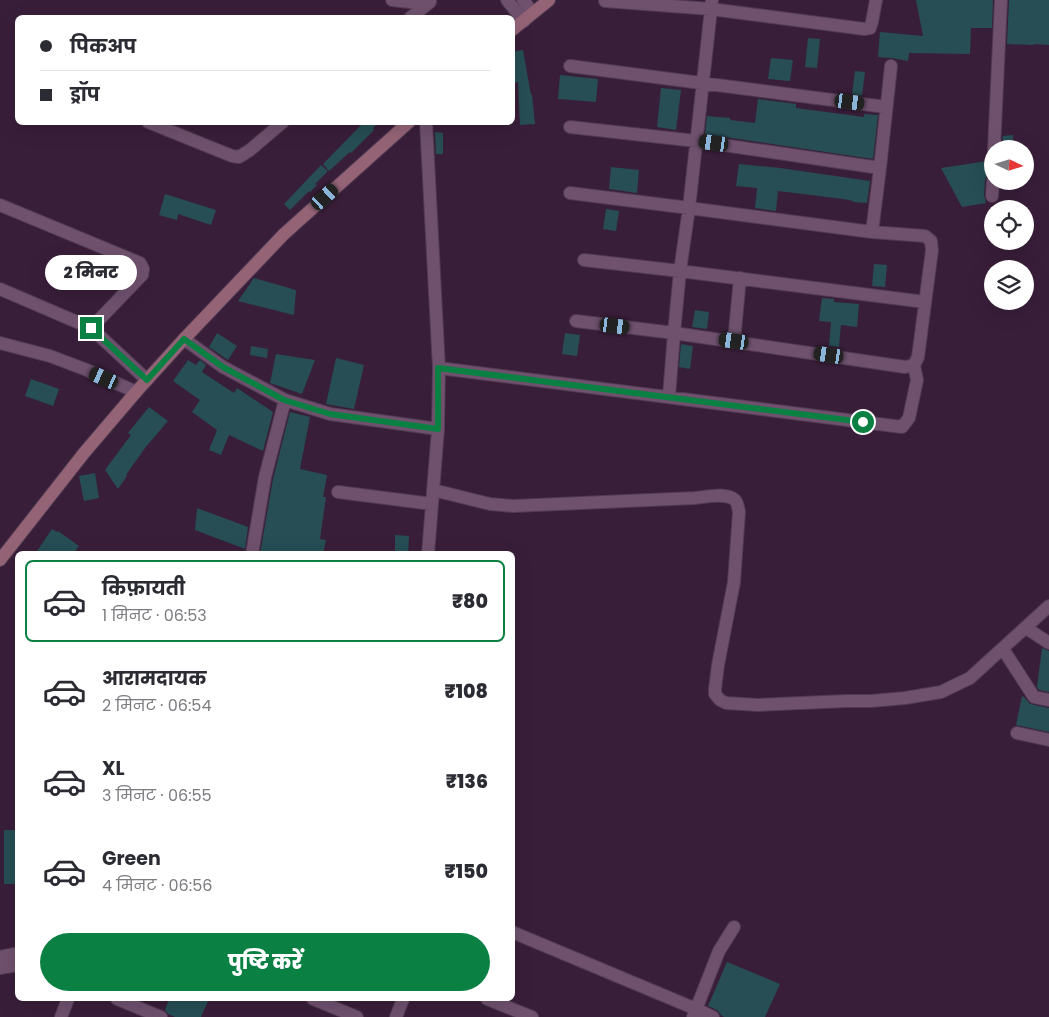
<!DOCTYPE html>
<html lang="hi">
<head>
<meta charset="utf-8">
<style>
  body { margin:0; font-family:Poppins,"Noto Sans Devanagari",sans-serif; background:#f2f2f3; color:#2b2b33; height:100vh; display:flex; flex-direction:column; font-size:19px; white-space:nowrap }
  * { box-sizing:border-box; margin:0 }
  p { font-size:16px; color:#7c7c81 }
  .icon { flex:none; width:28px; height:28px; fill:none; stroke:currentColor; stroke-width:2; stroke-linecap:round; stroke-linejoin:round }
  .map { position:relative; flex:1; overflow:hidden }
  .panel { position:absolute; left:15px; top:551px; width:500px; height:450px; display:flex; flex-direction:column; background:#fff; border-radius:8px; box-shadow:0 5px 20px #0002 }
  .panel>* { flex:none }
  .guide { position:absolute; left:15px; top:15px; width:500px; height:110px; border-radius:8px; box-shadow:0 5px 20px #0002; display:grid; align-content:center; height:110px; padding:0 25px; background:#fff }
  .needle { width:32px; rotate:94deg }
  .buttons { position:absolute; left:984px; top:140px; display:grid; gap:10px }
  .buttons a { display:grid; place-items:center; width:50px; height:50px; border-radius:50%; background:#fff; box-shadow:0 5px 20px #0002; font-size:25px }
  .end { position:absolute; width:22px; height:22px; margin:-11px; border:6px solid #0b8043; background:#fff; box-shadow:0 0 0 2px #fff }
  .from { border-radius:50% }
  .bubble { position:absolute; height:35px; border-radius:18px; background:#fff; box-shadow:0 5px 20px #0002; font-size:16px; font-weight:800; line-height:35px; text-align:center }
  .car { position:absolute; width:15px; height:30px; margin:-15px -8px; border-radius:6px; box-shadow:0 0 4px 1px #0007; background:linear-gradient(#222 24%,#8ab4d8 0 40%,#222 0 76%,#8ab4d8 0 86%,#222 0) }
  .guide b { display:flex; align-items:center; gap:18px; height:48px; font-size:19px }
  .guide b+b { border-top:1px solid #e1e1e2 }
  .guide i { width:12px; height:12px; background:#2b2b33 }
  ul { padding:9px 0 0; list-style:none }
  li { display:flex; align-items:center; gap:15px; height:82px; margin:0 10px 8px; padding:0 15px; border:2px solid transparent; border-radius:8px }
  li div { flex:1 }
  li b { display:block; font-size:19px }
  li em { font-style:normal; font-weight:800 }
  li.selected { border-color:#0b8043 }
  li>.icon { width:45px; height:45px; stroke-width:1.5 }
  .primary-button { display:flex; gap:10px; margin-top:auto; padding:10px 25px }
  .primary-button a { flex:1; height:58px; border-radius:30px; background:#0b8043; color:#fff; font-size:20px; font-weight:800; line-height:58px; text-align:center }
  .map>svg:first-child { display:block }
</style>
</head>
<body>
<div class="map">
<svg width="1049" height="1017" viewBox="0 0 1049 1017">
  <rect width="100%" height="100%" fill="#391e39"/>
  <!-- building -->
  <path fill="#264e54" d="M916,0h77l-1,28h-21l-1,26 -61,-1 -1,8 -16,-3 -14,-1 2,-25 43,4z
    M1009,0h40v45l-15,-1v1l-27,-1z
    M808,38l12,1 -3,29 -12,-1z
    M523,50l8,45h1l3,29 -15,1 -2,-43 -6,1v-31z
    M771,58l22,2 -3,21 -22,-2z
    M855,71l10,1 -3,24 -10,-2z
    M560,75l38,4 -2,23 -38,-3z
    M661,88l20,2 -5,40 -19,-3z
    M758,99l38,5v4l68,9v-3l14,1 -5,44 -168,-25 2,-18 23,2v2l25,3z
    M364,122h15l-6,6 1,2 -23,23 -1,-1 -21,19 -6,-7z
    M435,132l8,1v21h-7z
    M1013,135v13h-11l1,-12z
    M987,161v15l-2,4 -1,15 2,8 -24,4 -21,-39z
    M739,164l41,4 90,13 -3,22 -14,-1v-1l-10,-2 -65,-8 -2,20 -21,-3 2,-20 -21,-2z
    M321,165l7,6 -13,13 2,1 -7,7 -1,-1 -19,19 -6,-6z
    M611,167l28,3 -2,23 -28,-4z
    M165,194l51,16 -5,15 -33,-11 -1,6 -18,-5z
    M606,209l13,2 -3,20 -13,-2z
    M874,264l13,1 -2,22 -13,-1z
    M254,278l42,12 -2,25 -56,-14z
    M822,298l12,1v3l25,2 -2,23 -16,-2 -2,22 -10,-1 2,-24 -12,-1z
    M695,310l14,2 -2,17 -15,-2z
    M217,333l20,13 -9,14 -19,-13z
    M565,333l15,2 -3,21 -15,-2z
    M681,344l12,2 -3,23 -11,-2z
    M251,346l17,3 -1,9 -17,-3z
    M276,354l39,6 -13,34 -32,-11z
    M336,358l28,7 -10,44 -28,-5z
    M188,360l8,5 4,-5 6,5 -4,7 32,21 3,-5 36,24 -10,39 -34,-16 -8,20 -12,-5 8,-20 -25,-18 8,-12 -27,-19z
    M31,379l28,10 -6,17 -28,-10z
    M149,407l19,14 -23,27 -19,27 1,1 -9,13 -13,-19 26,-35 -3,-2z
    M290,412l20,5 -10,52 27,6 -4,22h3l-6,42 6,1 -3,14h-63l13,-75z
    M95,473l4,25 -15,3 -5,-25z
    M197,508l51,19 -3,22 -50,-19z
    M52,529l5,3 1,-1 21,15 -6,8h-38z
    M395,535l14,1 -1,18h-13z
    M1042,648l7,3v41l-10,-2 -2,-3z
    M1022,696l2,1 6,7 19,4v24l-33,-7z
    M4,830h14v54h-14z
    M727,962l53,22 -15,33h-41l-3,-2 -4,-5 -9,-4z
    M169,999h40l-8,18h-26l-7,-3 -3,-4z"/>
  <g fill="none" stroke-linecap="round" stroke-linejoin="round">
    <defs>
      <path id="street" d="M392,0l35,4v-4
        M507,0l17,21
        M523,0l10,13
        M605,1l106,8 153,20 6,-1 2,-6 4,-22
        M410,18l20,-16
        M570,66l316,41
        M148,122l84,34 7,1 11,-7 33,-28
        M426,122l13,246 -1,61 -10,125
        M570,127l126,14 184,27 -8,64
        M994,149l7,-149
        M880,168l11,-102
        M570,193l119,15 183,24 53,4 6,5 1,9 -14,107 -4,8 -9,2 -231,-34 6,-62 9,-63 23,-208
        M992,196l1,-15
        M0,205l140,58 3,6 -1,6 -51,53
        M584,260l96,11 245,31
        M0,289l91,39 56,52
        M576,321l98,12 -5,64
        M184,339l39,28 62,33
        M734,341l6,-63
        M0,343l50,13 37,14 49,22
        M439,368l463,59 7,-9 8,-38 -3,-15
        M433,490l57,14 23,2 182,-8c11,-1 31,-6 40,2 3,3 3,8 4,12l-5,70 -16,83 -3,24v5l5,6 6,3 32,2 88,-4h25l34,-3 36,-6 29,-14 79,-72
        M338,492l94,12
        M252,554l13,-77 20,-77 45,14 108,15
        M1026,628l23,15
        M1003,649l31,48 15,3
        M1017,733l32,7
        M512,932l184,77 17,8
        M0,957l18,-4
        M0,968l18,-3
        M117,999l44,18
        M313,999l44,18
        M487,999l45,18
        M61,1017l7,-18
        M396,1017l7,-18
        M693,1017l26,-66 15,-24"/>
      <path id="secondary" d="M512,30l37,-30
        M0,560l84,-107 52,-61 48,-53 100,-105 125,-112"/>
    </defs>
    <!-- street casing -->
    <use href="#street" stroke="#523b52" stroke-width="14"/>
    <!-- secondary casing -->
    <use href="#secondary" stroke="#523b52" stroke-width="14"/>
    <!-- street -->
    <use href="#street" stroke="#6f516e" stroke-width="12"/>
    <!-- secondary -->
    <use href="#secondary" stroke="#946476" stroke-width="12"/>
  </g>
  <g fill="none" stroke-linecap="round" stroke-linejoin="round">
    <!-- route -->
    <path stroke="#0b8043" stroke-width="6" d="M91,328l56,52 37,-41 39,28 61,33 46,14 108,15v-61l425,54"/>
  </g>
</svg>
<div class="buttons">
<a><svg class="needle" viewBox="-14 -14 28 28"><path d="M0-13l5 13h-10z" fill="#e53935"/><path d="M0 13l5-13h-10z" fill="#7c7c81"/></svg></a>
<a><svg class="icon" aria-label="locate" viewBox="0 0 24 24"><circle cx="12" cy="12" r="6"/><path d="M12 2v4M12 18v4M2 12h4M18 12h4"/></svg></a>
<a><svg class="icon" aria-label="layers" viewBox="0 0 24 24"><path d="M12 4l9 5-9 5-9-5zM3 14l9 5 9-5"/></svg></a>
</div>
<i class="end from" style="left:863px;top:422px"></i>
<i class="end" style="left:91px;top:328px"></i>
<div class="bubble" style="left:45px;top:255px;width:92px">2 मिनट</div>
<i class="car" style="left:850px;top:102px;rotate:97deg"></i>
<i class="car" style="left:714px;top:143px;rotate:278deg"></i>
<i class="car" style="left:325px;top:197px;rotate:48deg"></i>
<i class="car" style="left:615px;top:326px;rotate:97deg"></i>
<i class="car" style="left:734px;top:341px;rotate:278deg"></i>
<i class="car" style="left:829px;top:355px;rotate:279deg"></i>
<i class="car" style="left:104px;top:378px;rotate:294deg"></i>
<div class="guide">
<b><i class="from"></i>पिकअप</b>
<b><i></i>ड्रॉप</b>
</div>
<section class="panel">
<ul>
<li class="selected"><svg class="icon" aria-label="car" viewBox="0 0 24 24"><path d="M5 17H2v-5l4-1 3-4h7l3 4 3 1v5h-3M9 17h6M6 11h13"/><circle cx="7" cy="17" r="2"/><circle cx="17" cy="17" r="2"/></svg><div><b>किफ़ायती</b><p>1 मिनट · 06:53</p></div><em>₹80</em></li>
<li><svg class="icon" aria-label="car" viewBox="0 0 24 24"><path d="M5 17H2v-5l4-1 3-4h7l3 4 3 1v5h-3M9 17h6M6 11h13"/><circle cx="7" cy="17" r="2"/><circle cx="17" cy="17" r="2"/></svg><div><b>आरामदायक</b><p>2 मिनट · 06:54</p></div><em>₹108</em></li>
<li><svg class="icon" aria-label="car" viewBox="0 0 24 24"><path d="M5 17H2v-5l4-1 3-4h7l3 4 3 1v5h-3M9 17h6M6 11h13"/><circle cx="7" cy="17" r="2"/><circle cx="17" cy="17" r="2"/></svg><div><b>XL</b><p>3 मिनट · 06:55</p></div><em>₹136</em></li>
<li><svg class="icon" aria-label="car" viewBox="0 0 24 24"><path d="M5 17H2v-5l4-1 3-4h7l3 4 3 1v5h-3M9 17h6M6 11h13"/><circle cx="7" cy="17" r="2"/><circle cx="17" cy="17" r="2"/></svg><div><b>Green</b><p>4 मिनट · 06:56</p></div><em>₹150</em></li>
</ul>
<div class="primary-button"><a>पुष्टि करें</a></div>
</section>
</div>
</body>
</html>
